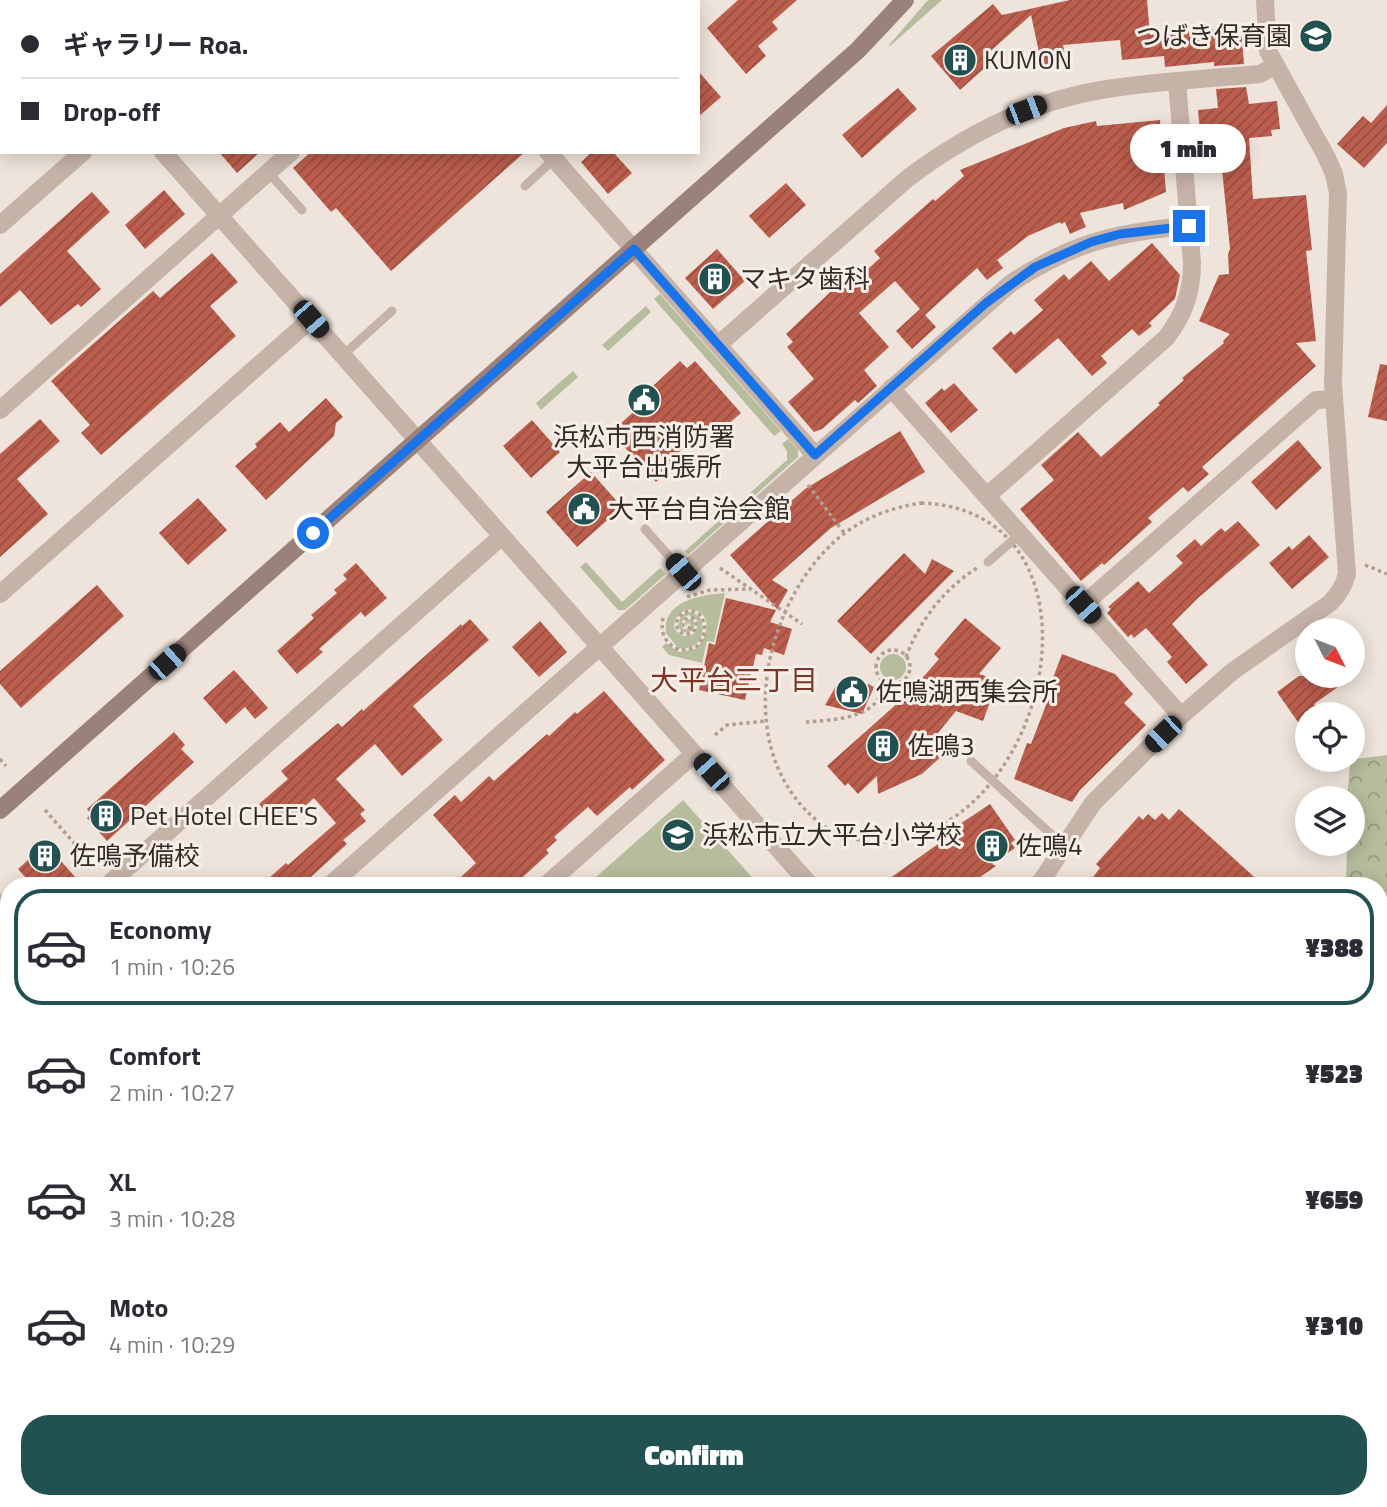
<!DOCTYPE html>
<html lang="en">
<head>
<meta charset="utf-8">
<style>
  body { margin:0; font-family:"Titillium Web","Noto Sans JP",sans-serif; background:#f7f7f7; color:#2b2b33; height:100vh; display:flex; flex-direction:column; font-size:26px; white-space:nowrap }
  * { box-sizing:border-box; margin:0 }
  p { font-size:23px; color:#7c7c81 }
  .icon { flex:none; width:38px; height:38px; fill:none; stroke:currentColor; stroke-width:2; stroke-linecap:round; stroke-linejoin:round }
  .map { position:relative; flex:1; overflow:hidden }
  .panel { position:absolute; left:0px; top:877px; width:1388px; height:632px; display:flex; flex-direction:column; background:#fff; border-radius:28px 28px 0 0; box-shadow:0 4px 18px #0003 }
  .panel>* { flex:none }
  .top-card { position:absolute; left:0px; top:0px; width:700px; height:154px; box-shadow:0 4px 18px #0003; display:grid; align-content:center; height:154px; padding:0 21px; background:#fff }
  .needle { width:46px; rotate:132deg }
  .tools { position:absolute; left:1295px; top:618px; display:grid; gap:14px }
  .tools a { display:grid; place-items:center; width:70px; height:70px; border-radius:50%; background:#fff; box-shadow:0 4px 18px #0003; font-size:35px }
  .end { position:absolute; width:32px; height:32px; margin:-16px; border:9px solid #1a73e8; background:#fff; box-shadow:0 0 0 4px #fff }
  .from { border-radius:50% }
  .bubble { position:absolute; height:49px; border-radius:24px; background:#fff; box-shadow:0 4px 18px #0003; font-size:23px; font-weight:800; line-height:49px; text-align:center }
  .car { position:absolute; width:21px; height:42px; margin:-21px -10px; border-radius:9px; box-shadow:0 0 5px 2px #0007; background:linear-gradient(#222 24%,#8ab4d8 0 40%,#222 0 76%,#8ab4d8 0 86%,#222 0) }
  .top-card b { display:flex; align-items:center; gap:24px; height:66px; font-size:26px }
  .top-card b+b { border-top:2px solid #e1e1e2 }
  .top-card i { width:18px; height:18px; background:#2b2b33 }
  ul { padding:12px 0 0; list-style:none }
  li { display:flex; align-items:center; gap:21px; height:116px; margin:0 14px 10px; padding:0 7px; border:4px solid transparent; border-radius:28px }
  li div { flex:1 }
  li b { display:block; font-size:26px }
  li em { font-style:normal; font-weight:800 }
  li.selected { border-color:#215251 }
  li>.icon { width:63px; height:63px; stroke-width:1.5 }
  .primary-button { display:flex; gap:14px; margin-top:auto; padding:14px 21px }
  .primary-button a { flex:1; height:80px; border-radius:28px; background:#215251; color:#fff; font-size:28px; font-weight:800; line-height:80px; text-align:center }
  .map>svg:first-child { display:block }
</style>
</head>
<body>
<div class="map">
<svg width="1387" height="1507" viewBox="0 0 1387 1507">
  <defs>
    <pattern id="forest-crowns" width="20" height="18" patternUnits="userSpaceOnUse" patternTransform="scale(1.75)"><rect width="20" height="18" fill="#b5bd9c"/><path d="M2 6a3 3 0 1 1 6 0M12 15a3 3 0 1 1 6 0" fill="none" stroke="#949a7f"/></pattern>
    <pattern id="building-hatch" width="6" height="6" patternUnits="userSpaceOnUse" patternTransform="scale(1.75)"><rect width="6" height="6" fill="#bc5e4d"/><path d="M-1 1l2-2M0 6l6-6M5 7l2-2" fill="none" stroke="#9a4e40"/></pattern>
  </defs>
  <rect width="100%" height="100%" fill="#efe4db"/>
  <!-- grass -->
  <path fill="#b5bd9c" d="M928,0h14l-52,46 -1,-1z
    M660,294l121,137 -7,5 -120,-137z
    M646,306l5,6 -43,39 -6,-6z
    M573,371l5,6 -37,33 -5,-7z
    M788,439l10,11v7l-110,98 -3,-4 102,-91v-9l-5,-7z
    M586,562l36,40 38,-34 6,6 -41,36h-7l-38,-43z
    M725,593l-11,49 -7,-1 -5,22 -33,-8 -7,-8 4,-4 13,9 16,-3c17,-14 17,-43 -11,-39l-9,9 -1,8c4,9 11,11 20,7l4,-9 -1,-5 -8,-5 -5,2 -3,8 2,4h8l-1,-7 -3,1v4l-2,-4 1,-3 6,-1 2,2v7l-5,5 -7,-1 -4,-6 3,-10 4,-3 6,-1 9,5c8,18 -2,34 -22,31l-12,-15c-4,-32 34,-38 59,-40z
    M880 667a13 13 0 1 1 26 0a13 13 0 1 1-26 0Z
    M683,800l76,85h-172z
    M0,893l9,9v28l-9,7z"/>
  <!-- forest -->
  <path fill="url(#forest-crowns)" d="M1387,755v207l-8,-5v-71l-33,-1 1,-41h6v-46h-6l3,-33 6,-6z
    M1379,1116l8,4v82h-8z
    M1379,1339l8,5v119l-8,7z
    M1091,1500h269l-3,7h-257z"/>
  <!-- building -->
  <path fill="url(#building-hatch)" d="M738,0h59l-25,22 6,7 -20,17 8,10 -20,18 -39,-46z
    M1070,0h77l3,35 91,-8 3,37 -30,2v-4l-49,5 -1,-11 -42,4 -2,-20 -57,5 3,16 -24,5 -11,-51 -47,42 5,7 -29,26 -29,-34 62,-52 9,11z
    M698,71l23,26 -23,20z
    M1246,87l3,17 28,-3 3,28 -9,1 1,6 -23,2 4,61 53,-4 6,55 -6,1 10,90 -20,2 20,23 -114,101 7,7 -21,18 -5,-5 -35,31 4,4 -48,43 -2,-2 -21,18 -61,-72 34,-29 -13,-15 37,-33 23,25 59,-52 -2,-2 26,-23 -2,-2 42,-35 -1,-2 7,-7 -31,-13 20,-46 10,-1 -1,-20 2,-5 -11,-110 -18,2 -3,-31 20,-2 -2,-19z
    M898,88l19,21 -55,49 -20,-23z
    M1387,105v38l-23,25 -27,-24 26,-28 8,7z
    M1160,120l6,72 -42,18 -1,-7 -43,10 6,14 -16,7 -5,-12 -4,2 -1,-2 -32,14 -31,24 6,8 -16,12 -10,-12 -52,47 11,12 -24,22 -16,-18 24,-22 -25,-28 -36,32 30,34 -25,23 13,16 -19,17 -3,-3 -33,29 -8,3 -26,-30 26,-23 -27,-32 6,-5 -7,-8 56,-53 6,6 32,-29 -6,-7 59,-52 2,2 29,-25 -4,-6 104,-42 32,-7 1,5z
    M219,152h41l-23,21z
    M311,152h214l-134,119 -55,-63 -5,4 -38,-44z
    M592,152h21l19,21 -24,21 -27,-32z
    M786,183l20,22 -37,33 -20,-22z
    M164,190l21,24 -40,35 -20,-24z
    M92,192l18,20 -43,39 34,38 -20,18 -3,-3 -27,21 -31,-35 -20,17v-33z
    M1152,243l28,32 -5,24 -26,24 3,3 -13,10 -7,-7 -31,27 6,7 -15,13 -34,-38 -42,36 -24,-26 19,-17 3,4 29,-25 -9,-10 30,-26 5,6 22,-19 18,20z
    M717,249l28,32 -32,28 -28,-31z
    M212,253l26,29 -28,24 26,30 -135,119 -20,-22 9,-8 -39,-44 102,-90 7,7z
    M680,361l7,7 8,-7 46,52 -37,32 -8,-8 -26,23 4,5 -18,17 -45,-50 46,-41 -4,-5z
    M1380,364l7,1v56l-19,-4z
    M954,383l24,27 -27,23 -26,-30 17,-15 2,3z
    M326,398l17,19 -7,6 -2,13 -68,64 -31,-34 22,-19 -2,-3 25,-22 9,10z
    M40,419l20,22 -43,38 31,35 -48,43v-103z
    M532,420l28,32 -29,26 -28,-32z
    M900,431l25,41 -94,56 -59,52 16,10 -11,19 -47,-54 75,-66z
    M1298,440l24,28 -46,42 -25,-28z
    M591,472l31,35 -45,40 -31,-35z
    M198,498l29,32 -39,35 -29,-32z
    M1238,521l22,24 -62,53 -26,26 36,41 -22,19 -19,-22 5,-5 -26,-29 -12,10 -3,-4 -3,3 -21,-24 4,-4 -3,-2 30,-26 11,12 34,-30 -7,-7 19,-17 6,7 20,-18 4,4z
    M1309,535l20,22 -37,32 -23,-26 20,-17 3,4z
    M904,553l21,21 7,-15 22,12 -83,83 -34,-33z
    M356,563l31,35 -22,19 -4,-5 -42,37 4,3 -26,22 -20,-23 37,-33 -3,-3 26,-22 -3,-3 13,-11 -4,-4z
    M97,585l27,31 -103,92 -21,-24v-13z
    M726,598l50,12 -6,12 22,7 -8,26 -20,-7 -2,7 -6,-1 -11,46 -46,-10 10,-47 6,2z
    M965,618l36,30 -22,26 19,6 -15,41 -27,-10 -23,28 12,14 -23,21 -44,20 -1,-18 -19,18 -10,-11 -3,3 -18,-20 83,-74 29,-33 -5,-5z
    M470,619l19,21 -76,66 30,34 -41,36 -27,-32 -39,35 29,31 -5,4 6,7 -23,19 4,4 -46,42h-41l26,-23 2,2 48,-42 -22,-25 -34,30 -21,-24 29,-25 -7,-8 57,-48 4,4 20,-18 1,2 98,-87 1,2z
    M540,621l27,31 -28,25 -27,-30z
    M1062,654l53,20 18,20 -9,9 22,22 -66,65 -8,12 -58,-23 13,-36 4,1 20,-52 -3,-1z
    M234,670l34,38 -13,11 -10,-12 -19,17 -23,-26z
    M1299,676h31l8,11 -24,17 7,10h-14v21l-30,-43z
    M856,678l18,9 -12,27 -37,-9 11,-19 9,3z
    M604,691l61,69 -33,30 -2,-3 -33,29 -9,-9 -34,30 3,3 -11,10 3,3 -36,33h-62l25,-23 -43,-48 22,-20 6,7 28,-26 5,5 53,-47 2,2 26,-24 2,2z
    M174,732l11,13 -4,4 13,13 -87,79 -20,-23 4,-4 -4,-5z
    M990,804l25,36 -4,3 4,5 -23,16 4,2 -29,20h-88l80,-57 -2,-3z
    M1179,809l39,35 46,42h-162l-9,-9 7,-9 -4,-4 43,-48 4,4 5,-6 7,6 7,-7 7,7z
    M46,844l37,42h-50l-15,-17z"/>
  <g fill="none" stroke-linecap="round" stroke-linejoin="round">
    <!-- path -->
    <path stroke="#b29d92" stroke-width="3.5" stroke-dasharray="3.5 3.5" stroke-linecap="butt" d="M808,485l37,49
      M921,503c192,6 136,313 -26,338 -25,4 -55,-2 -75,-18 -88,-69 -60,-213 15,-282 25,-22 54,-33 86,-38z
      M1365,565l22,9
      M720,568l82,56
      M687,597l23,-7 40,-1
      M663,618c-3,15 2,26 17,32l15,-2c11,-10 14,-25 2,-36 -12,-3 -20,2 -21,14l5,7 8,1c7,-3 10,-10 4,-16l-8,1 -2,6 7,3 -1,-5
      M876 667a17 17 0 1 1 34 0a17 17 0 1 1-34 0Z
      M906,657c14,-37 38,-68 71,-89
      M806,722c25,-2 82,-3 75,-43
      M715,735l12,-10 39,-4
      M0,759l6,7
      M45,810l51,58
      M1379,1223l8,3"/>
    <!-- lane -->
    <path stroke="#c6b3a8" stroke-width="9" d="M268,172l34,38
      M525,186l29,-27
      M343,355l49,-44
      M645,529l38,43
      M988,562l32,-28
      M971,761l93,85
      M789,1507l1,-7"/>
    <!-- street -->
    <path stroke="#c6b3a8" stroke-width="18" d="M29,0l1,2
      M172,0l1,2
      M252,2l2,-2
      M461,2l2,-2
      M665,2l2,-2
      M0,41l2,-2
      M163,152l648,734
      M548,152l267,303
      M0,225l83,-73
      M718,345l190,-167c57,-43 121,-76 193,-88 52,-9 106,-11 159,-16l16,-9
      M891,388l290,328
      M0,410l291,-258
      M987,496l179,-158c18,-23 26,-46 26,-75l-15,-182
      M0,594l311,-275
      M1083,605l233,-205 17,-1
      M112,886l-2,-3 392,-347
      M329,886l681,-602c61,-41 106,-52 179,-58
      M545,886l149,-132
      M1038,886l55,-83 88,-87 52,-45 97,-68c9,-9 14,-17 17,-29l-14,-190 5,-191 -4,-19 -8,-18 -58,-105 -3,-51
      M0,1308l9,10
      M0,1368l9,-8
      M169,1500l7,7
      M998,1500l1,7
      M60,1507l8,-7
      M888,1507l8,-7"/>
    <!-- secondary -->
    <path stroke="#9a827a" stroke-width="18" d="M0,810l858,-760 47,-50
      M0,1009l9,10
      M0,1057l9,10
      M390,1500l6,7
      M433,1500l6,7
      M652,1507l8,-7"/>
  </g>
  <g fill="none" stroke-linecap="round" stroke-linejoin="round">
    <!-- route -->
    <path stroke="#1a73e8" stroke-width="9" d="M313,533l321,-284 181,206 171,-152 49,-36 56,-25 29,-8 69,-8"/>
  </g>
  <!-- icons -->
  <defs>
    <symbol id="school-disc" viewBox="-11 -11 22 22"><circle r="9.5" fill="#215251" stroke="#f7eee7"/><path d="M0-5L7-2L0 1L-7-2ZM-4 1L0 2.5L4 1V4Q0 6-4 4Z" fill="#fff"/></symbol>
    <symbol id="building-disc" viewBox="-11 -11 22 22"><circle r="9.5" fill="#215251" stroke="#f7eee7"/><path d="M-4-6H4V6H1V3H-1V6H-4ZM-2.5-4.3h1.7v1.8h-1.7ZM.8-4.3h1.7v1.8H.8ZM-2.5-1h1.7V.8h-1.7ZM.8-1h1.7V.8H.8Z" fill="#fff"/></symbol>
    <symbol id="civic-disc" viewBox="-11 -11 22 22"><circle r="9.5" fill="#215251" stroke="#f7eee7"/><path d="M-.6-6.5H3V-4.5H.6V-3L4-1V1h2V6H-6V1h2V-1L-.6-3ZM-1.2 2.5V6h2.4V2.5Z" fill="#fff"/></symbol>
  </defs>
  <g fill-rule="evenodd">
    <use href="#school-disc" x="1297" y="17" width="38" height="38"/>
    <use href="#building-disc" x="941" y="41" width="38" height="38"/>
    <use href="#building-disc" x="696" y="260" width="38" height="38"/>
    <use href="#civic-disc" x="625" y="381" width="38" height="38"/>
    <use href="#civic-disc" x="565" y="490" width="38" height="38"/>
    <use href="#civic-disc" x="833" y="673" width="38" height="38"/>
    <use href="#building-disc" x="864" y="727" width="38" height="38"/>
    <use href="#building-disc" x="87" y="797" width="38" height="38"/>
    <use href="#school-disc" x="659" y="816" width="38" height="38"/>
    <use href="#building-disc" x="973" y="827" width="38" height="38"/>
    <use href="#building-disc" x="26" y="837" width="38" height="38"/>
  </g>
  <g text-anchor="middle" stroke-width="6" stroke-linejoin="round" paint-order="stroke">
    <!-- poi labels -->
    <g font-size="26" fill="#342a28" stroke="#f7eee7" text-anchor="start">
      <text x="1292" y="45" text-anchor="end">つばき保育園</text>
      <text x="984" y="69">KUMON</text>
      <text x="740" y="288">マキタ歯科</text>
      <text x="644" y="446" text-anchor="middle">浜松市西消防署<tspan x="644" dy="30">大平台出張所</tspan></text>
      <text x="608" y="518">大平台自治会館</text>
      <text x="876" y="701">佐鳴湖西集会所</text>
      <text x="908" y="755">佐鳴3</text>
      <text x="130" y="825">Pet Hotel CHEE'S</text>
      <text x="702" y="844">浜松市立大平台小学校</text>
      <text x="1016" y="855">佐鳴4</text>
      <text x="70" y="865">佐鳴予備校</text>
    </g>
    <!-- neighbourhood labels -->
    <g font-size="28" fill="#7c3427" stroke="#f7eee7">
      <text x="734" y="690">大平台三丁目</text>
    </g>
  </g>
</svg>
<div class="tools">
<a><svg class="needle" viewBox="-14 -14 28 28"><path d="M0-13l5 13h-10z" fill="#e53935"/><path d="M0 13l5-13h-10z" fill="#7c7c81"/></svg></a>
<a><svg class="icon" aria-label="locate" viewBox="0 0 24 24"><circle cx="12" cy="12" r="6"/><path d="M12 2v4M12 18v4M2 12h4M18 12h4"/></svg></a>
<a><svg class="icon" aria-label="layers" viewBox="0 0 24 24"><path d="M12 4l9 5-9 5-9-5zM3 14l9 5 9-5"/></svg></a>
</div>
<i class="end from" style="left:313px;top:533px"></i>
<i class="end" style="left:1189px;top:226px"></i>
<div class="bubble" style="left:1130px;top:124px;width:116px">1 min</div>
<i class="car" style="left:1026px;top:110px;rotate:69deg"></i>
<i class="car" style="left:311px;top:319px;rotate:139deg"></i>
<i class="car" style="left:683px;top:572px;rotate:319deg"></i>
<i class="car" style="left:1083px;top:605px;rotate:138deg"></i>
<i class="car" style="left:167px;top:662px;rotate:48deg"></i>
<i class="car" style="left:1163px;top:734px;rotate:226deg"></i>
<i class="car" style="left:711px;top:772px;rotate:318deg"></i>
<div class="top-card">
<b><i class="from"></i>ギャラリー Roa.</b>
<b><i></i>Drop-off</b>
</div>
<section class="panel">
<ul>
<li class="selected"><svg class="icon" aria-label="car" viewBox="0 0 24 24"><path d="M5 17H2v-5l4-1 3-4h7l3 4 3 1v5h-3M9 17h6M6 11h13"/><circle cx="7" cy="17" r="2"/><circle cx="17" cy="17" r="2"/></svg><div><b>Economy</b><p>1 min · 10:26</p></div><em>¥388</em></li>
<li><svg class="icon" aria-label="car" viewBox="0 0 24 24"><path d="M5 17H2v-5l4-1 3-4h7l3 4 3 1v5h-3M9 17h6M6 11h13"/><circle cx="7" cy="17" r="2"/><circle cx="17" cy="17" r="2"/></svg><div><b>Comfort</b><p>2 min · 10:27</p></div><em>¥523</em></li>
<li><svg class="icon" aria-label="car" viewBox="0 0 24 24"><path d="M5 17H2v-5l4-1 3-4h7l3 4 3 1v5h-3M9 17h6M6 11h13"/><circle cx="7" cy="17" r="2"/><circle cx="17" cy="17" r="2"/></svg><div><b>XL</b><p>3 min · 10:28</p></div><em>¥659</em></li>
<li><svg class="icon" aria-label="car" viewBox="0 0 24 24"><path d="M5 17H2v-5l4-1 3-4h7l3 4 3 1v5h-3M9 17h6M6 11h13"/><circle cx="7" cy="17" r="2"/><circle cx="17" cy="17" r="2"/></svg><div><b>Moto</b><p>4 min · 10:29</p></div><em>¥310</em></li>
</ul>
<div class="primary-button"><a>Confirm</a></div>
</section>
</div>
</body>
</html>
